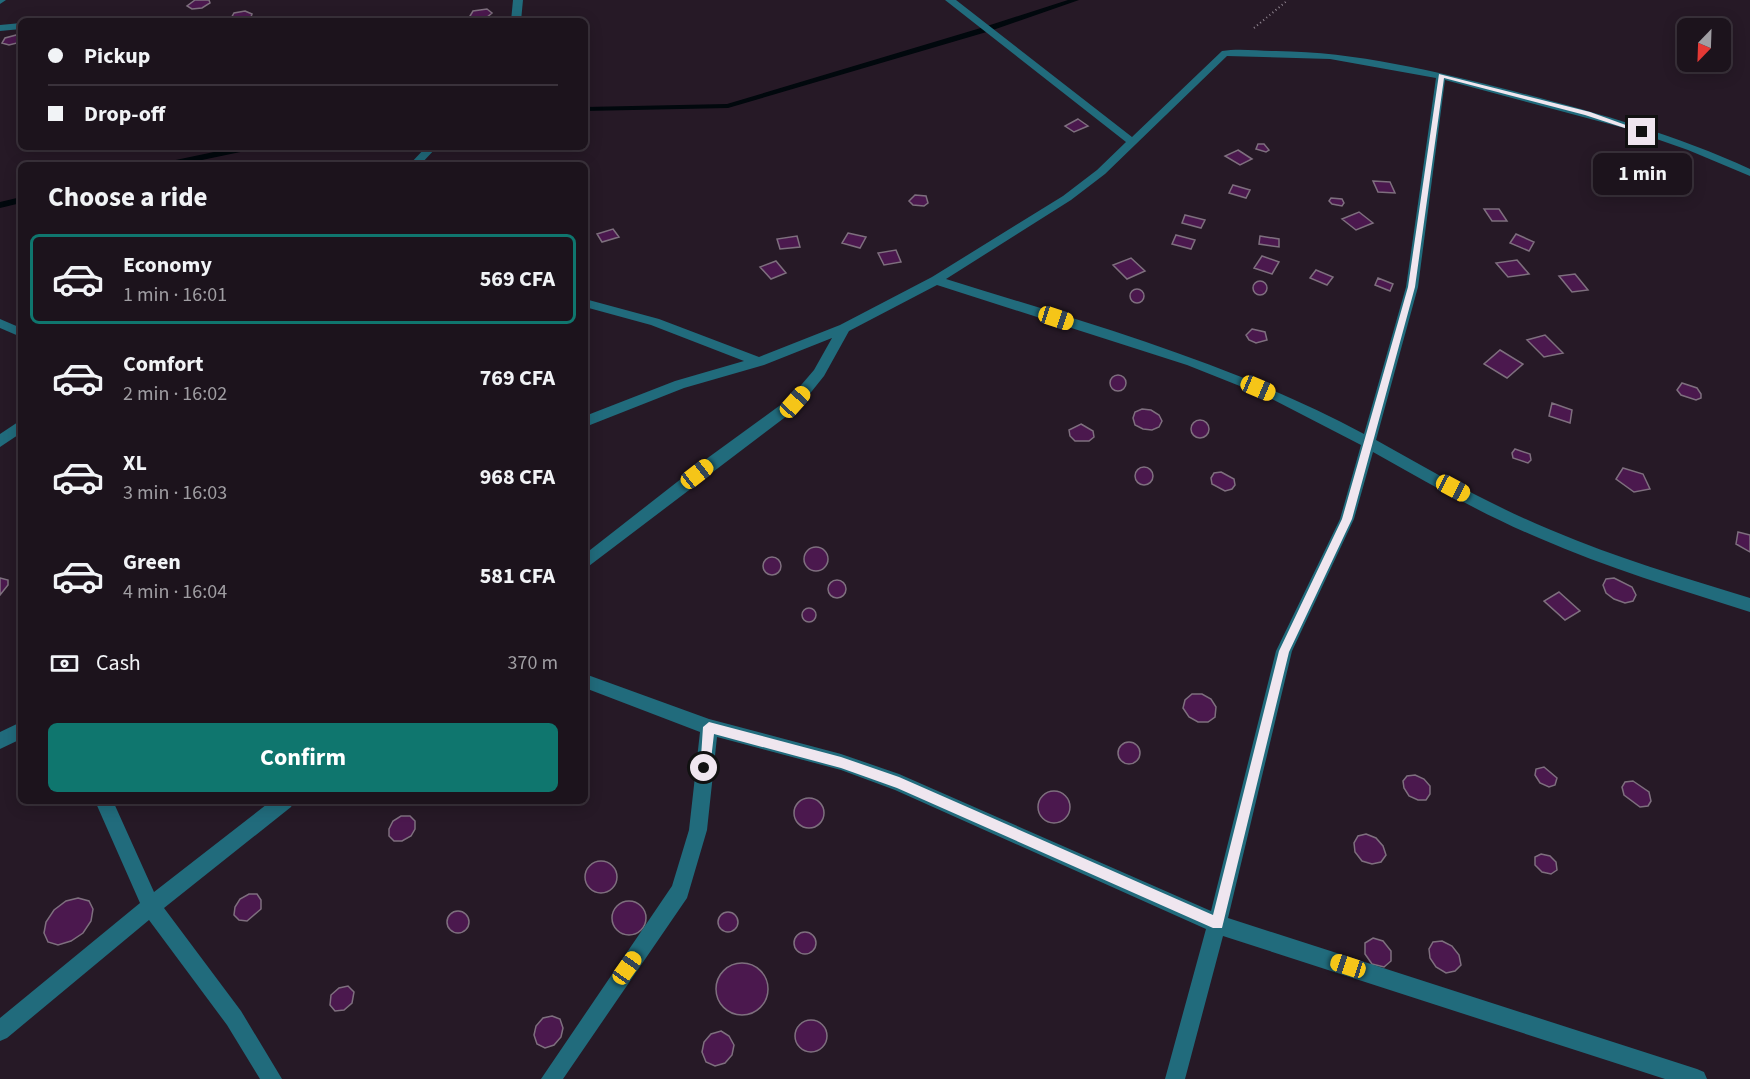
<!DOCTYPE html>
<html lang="en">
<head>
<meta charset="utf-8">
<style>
  body { margin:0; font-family:"Source Sans 3",sans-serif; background:#251c25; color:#f1f3f6; height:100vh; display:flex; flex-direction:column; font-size:22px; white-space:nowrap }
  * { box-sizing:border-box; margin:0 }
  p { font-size:20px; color:#a09ea3 }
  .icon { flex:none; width:33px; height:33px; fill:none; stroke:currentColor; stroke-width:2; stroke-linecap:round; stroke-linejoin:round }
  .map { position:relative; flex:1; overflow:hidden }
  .panel { position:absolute; left:18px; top:162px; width:570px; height:642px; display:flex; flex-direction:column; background:#1c131c; border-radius:9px; box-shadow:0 3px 15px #0003,0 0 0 2px #3a323b }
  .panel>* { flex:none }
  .banner { position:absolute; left:18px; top:18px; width:570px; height:132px; border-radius:9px; box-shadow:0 3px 15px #0003,0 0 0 2px #3a323b; display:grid; align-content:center; height:132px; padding:0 30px; background:#1c131c }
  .needle { width:39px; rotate:203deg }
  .fabs { position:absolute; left:1677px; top:18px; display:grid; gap:12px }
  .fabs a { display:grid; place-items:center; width:54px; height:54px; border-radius:9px; background:#1c131c; box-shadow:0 3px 15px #0003,0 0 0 2px #3a323b; font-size:30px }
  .end { position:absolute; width:27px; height:27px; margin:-14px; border:8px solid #efe6ef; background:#111; box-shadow:0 0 0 3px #111 }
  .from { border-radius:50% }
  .bubble { position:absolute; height:42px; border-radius:9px; background:#1c131c; box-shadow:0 3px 15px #0003,0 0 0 2px #3a323b; font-size:20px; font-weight:700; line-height:42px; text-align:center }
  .car { position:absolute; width:18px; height:36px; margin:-18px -9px; border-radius:8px; box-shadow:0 0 4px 2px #0007; background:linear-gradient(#f5c518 24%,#345 0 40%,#f5c518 0 76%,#345 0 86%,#f5c518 0) }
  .banner b { display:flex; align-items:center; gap:21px; height:57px; font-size:22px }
  .banner b+b { border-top:2px solid #3a323b }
  .banner i { width:15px; height:15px; background:#f1f3f6 }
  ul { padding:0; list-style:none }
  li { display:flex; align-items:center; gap:18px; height:90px; margin:0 12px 9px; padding:0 18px; border:3px solid transparent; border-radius:9px }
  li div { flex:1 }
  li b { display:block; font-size:22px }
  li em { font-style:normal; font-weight:700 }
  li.selected { border-color:#0f766e }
  li>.icon { width:54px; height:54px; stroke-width:1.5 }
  h2 { padding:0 30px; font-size:27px; line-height:72px }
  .pay { display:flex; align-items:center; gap:15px; height:66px; padding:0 30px; font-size:22px }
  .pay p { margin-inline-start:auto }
  .action { display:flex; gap:12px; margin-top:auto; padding:12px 30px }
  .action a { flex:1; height:69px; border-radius:9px; background:#0f766e; color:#fff; font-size:24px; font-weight:700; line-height:69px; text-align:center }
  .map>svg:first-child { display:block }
</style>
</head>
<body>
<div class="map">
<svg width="1750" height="1079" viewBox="0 0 1750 1079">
  <rect width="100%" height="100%" fill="#261926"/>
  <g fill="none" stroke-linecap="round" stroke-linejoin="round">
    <!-- stream -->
    <path fill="#01080d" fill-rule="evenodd" d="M1068,0h11l-89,31 -262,77 -143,3v-4l142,-3 257,-77z
      M238,147h16l-4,3 -72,15h-16l4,-3z
      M21,197v6l-21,5v-6z"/>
  </g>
  <!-- building -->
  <path fill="#4b184e" stroke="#7e6f7e" stroke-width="1.5" d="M209,0l1,3 -8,5 -10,1 -5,-3 8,-6z
    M487,9l5,4 -6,5 -10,1 -6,-3 3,-5z
    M245,11l7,3 -1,3 -8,4 -13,-1 4,-7z
    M20,34l1,8 -12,3 -7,-2 3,-5z
    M1078,119l10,7 -14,6 -9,-6z
    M1258,144h6l5,6 -3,2 -10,-3z
    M1238,150l14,9 -12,6 -15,-9z
    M1373,181l17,1 5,11 -17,-1z
    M1233,185l17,5 -4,8 -17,-5z
    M915,195l11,1 2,7 -4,3 -11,-1 -4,-4z
    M1331,198l11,1 2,4 -2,3 -10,-2 -3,-3z
    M1484,209h15l8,12h-15z
    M1359,212l14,11 -17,7 -14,-11z
    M1185,215l20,5 -4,8 -19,-5z
    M613,229l6,8 -17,5 -5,-8z
    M848,233l18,4 -6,11 -18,-5z
    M1516,234l18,8 -5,9 -19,-8z
    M1176,235l19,5 -4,9 -19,-5z
    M797,236l3,11 -20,2 -3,-10z
    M1260,236l19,3v8l-20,-3z
    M896,250l5,12 -17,3 -6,-12z
    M1262,256l17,6 -7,12 -18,-6z
    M1131,258l14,13 -18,8 -14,-14z
    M1517,260l12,14 -21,3 -12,-14z
    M776,261l10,12 -15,6 -11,-12z
    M1316,270l17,7 -6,8 -17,-7z
    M1575,274l13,16 -16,2 -13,-16z
    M1378,278l15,6 -3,7 -15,-6z
    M1253 288a7 7 0 1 1 14 0a7 7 0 1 1-14 0Z
    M1130 296a7 7 0 1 1 14 0a7 7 0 1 1-14 0Z
    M1252,329l13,3 2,8 -11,3 -7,-3 -3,-5z
    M1545,335l18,18 -19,4 -17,-17z
    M1500,350l23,14 -16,14 -23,-14z
    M1110 383a8 8 0 1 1 16 0a8 8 0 1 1-16 0Z
    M1682,383l15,5 4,6v4l-5,2 -15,-5 -4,-5z
    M1552,403l20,7 -2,13 -21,-7z
    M1142,409l9,1 8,5 3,6 -3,6 -7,3 -9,-1 -8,-4 -2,-7 2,-6z
    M1191 429a9 9 0 1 1 18 0a9 9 0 1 1-18 0Z
    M1081,424l12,7 1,6 -5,4h-14l-5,-5 -1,-6z
    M1515,449l15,5 1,6 -3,3 -15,-5 -1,-5z
    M1135 476a9 9 0 1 1 18 0a9 9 0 1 1-18 0Z
    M1623,468l20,6 7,15 -16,3 -18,-13z
    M1221,472l13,7 1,6 -3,4 -7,2 -13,-7 -1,-6 3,-5z
    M1738,532l12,3v17l-14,-8z
    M804 559a12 12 0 1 1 24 0a12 12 0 1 1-24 0Z
    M763 566a9 9 0 1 1 18 0a9 9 0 1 1-18 0Z
    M0,578l8,2v5l-8,10z
    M1614,578l18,9 4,8 -3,6 -8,2 -11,-4 -8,-6 -3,-8 3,-6z
    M828 589a9 9 0 1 1 18 0a9 9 0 1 1-18 0Z
    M1559,592l21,19 -15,9 -21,-19z
    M802 615a7 7 0 1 1 14 0a7 7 0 1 1-14 0Z
    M1192,694h10l9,5 5,8 -1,10 -7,5h-10l-9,-5 -6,-9 2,-8z
    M1118 753a11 11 0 1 1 22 0a11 11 0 1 1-22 0Z
    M1544,767l13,11 -2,7 -6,2 -9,-4 -5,-8 1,-6z
    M1415,775l9,4 6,7v8l-4,6h-8l-9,-4 -5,-8 -1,-7 4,-5z
    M1633,781l16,11 2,9 -3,5 -8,1 -16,-12 -2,-8 3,-5z
    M1038 807a16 16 0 1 1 32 0a16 16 0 1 1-32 0Z
    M794 813a15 15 0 1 1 30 0a15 15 0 1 1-30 0Z
    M401,816h9l5,5v8l-4,7 -9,5h-8l-5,-5v-7l4,-8z
    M1366,834l10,4 7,8 3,9 -5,7 -9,2 -10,-3 -7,-9 -1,-9 4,-7z
    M1541,854l9,2 6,6 1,8 -6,4 -9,-2 -7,-7v-8z
    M585 877a16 16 0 1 1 32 0a16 16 0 1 1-32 0Z
    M249,894h8l4,6v9l-14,12 -8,-1 -5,-5 1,-8 5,-8z
    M78,898l11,3 4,8 -2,12 -8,12 -12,8 -13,4 -10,-3 -4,-9 2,-11 8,-12 12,-9z
    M612 918a17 17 0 1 1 34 0a17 17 0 1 1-34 0Z
    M447 922a11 11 0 1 1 22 0a11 11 0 1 1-22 0Z
    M718 922a10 10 0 1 1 20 0a10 10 0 1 1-20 0Z
    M794 943a11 11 0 1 1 22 0a11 11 0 1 1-22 0Z
    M1373,938l10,3 8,10v10l-7,6 -12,-3 -7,-10v-11z
    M1442,941l10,5 7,9 2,10 -6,6 -9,2 -10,-6 -6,-9 -1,-9 4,-7z
    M716 989a26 26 0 1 1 52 0a26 26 0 1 1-52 0Z
    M348,986l6,6 -2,11 -8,7 -9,1 -5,-6 1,-10 8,-7z
    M552,1016l8,3 3,9 -2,9 -7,8 -9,3 -8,-4 -3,-9 2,-9 7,-8z
    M795 1036a16 16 0 1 1 32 0a16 16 0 1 1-32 0Z
    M721,1031l8,5 5,9 -2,10 -7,8 -10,3 -9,-4 -4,-10 2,-10 7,-8z"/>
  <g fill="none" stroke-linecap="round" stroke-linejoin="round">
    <!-- path -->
    <path stroke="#918691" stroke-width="2" stroke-dasharray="1 3" stroke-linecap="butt" d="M1254,28l34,-28"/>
    <!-- minor -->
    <path fill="#216b7c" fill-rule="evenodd" d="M0,0h6l-6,4z
      M513,0h10l-2,21h-10z
      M945,0h11l176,137 90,-86c17,-3 37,0 54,0 81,1 158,20 237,40 81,21 161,43 237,78v7l-62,-26 -60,-21 -183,-49 -27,207 -42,153c57,32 114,65 175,90 65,28 132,47 199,68v14c-71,-23 -143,-44 -211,-74 -58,-24 -112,-56 -166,-86l-19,67 -62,132 -64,267 469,151 7,3 3,7h-42l-442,-143 -38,143h-20l41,-150 -311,-139 -54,-20 -124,-33 -10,93 -20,68 -124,181h-22l131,-193 17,-56 11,-98 -115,-44v-14l124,45 132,35 58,20 312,137 65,-260 64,-132 21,-74 -91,-47 -83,-33 -250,-80 -88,46 -25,45 -24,30 -215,163v-15l124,-97 81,-59 24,-28 18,-32 -68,27 -80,23 -99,39v-11l90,-35 69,-20 -93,-36 -66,-18v-8l74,20 100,38 81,-32 92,-48 131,-81 34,-26 29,-28zM1227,56l103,3 106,19 -30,209 -42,147c-135,-72 -273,-110 -418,-155l125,-79 34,-26z
      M21,23v6l-21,2v-6z
      M426,147h11l-17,18h-11z
      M0,319l21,9v9l-21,-9z
      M21,420v13l-21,14v-13z
      M21,722v17l-21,10v-17z
      M95,801h18l41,91 117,-91h23l-3,6 -127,101 77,103 41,68h-22l-33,-54 -78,-105 -142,118 -7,3v-23l140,-115z"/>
  </g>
  <!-- route -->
  <path fill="#efe6ef" d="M1439,74l151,38 55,20 -5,1 -55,-18 -141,-37 -29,209 -63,232 -63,133 -67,276h-9l-316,-140 -56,-20 -127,-34 -4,34 -2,4h-8l3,-45 6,-5 132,35 58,20 314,138 66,-264 63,-132 66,-232z"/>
</svg>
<div class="fabs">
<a><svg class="needle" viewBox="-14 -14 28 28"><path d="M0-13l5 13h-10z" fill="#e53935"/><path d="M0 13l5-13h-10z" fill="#a09ea3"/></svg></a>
</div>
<i class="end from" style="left:704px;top:768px"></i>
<i class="end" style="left:1642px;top:132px"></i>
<div class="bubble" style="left:1593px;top:153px;width:99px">1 min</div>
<i class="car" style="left:1056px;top:318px;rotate:108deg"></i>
<i class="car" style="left:1258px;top:388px;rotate:113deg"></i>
<i class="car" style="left:795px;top:402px;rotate:42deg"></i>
<i class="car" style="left:697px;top:474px;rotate:52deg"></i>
<i class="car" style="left:1453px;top:488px;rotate:118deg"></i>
<i class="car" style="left:1348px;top:966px;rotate:288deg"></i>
<i class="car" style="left:627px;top:968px;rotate:35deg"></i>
<div class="banner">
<b><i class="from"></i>Pickup</b>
<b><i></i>Drop-off</b>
</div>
<section class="panel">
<h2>Choose a ride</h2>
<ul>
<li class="selected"><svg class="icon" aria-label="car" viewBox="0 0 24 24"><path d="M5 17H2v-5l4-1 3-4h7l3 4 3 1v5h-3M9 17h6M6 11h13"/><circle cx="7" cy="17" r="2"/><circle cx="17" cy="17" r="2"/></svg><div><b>Economy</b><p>1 min · 16:01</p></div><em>569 CFA</em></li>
<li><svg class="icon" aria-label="car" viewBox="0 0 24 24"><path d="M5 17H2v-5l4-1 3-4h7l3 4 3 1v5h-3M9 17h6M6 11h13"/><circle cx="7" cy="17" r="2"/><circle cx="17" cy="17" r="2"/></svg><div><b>Comfort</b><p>2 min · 16:02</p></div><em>769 CFA</em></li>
<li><svg class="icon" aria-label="car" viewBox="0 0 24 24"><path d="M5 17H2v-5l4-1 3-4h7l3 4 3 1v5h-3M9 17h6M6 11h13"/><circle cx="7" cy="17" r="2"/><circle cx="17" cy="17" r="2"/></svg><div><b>XL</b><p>3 min · 16:03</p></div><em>968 CFA</em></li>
<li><svg class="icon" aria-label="car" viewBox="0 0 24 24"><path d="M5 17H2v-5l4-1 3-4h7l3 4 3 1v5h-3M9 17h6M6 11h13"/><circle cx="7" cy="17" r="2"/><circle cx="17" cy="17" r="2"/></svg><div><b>Green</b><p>4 min · 16:04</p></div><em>581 CFA</em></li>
</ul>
<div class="pay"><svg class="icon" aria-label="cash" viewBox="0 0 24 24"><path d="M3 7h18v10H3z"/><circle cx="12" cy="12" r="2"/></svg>Cash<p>370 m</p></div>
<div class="action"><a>Confirm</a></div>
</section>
</div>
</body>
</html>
